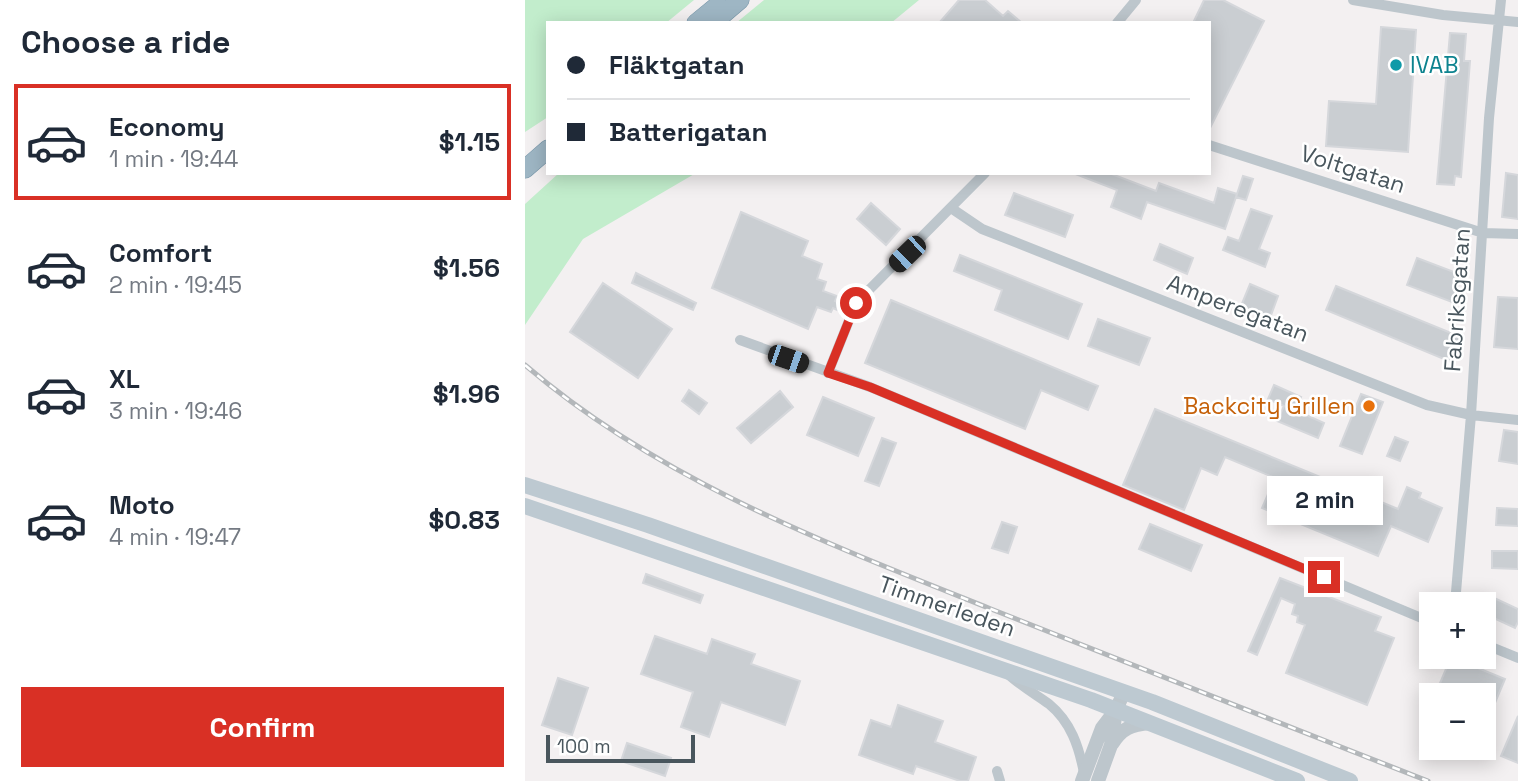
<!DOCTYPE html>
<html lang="en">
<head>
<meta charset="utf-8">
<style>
  body { margin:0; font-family:"Space Grotesk",sans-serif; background:#f2f2f3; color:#1f2937; height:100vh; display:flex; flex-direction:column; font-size:26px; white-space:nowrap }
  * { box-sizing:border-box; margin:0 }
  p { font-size:23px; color:#747a83 }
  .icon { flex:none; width:38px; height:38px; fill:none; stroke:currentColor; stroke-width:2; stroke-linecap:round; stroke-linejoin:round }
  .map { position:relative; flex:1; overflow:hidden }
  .drawer { display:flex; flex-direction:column; background:#fff; width:525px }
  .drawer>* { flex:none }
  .guide { position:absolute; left:21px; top:21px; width:665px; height:154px; border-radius:0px; box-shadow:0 4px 18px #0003; display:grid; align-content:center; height:154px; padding:0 21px; background:#fff }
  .controls { position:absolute; left:894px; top:592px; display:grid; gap:14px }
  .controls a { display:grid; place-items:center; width:77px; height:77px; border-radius:0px; background:#fff; box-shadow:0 4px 18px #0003; font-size:35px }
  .scale { position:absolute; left:21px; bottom:18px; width:149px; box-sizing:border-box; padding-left:7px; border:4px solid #49565d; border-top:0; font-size:19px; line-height:24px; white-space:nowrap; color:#49565d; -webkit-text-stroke:5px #fff; paint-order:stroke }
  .end { position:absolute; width:32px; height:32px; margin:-16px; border:9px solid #d93025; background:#fff; box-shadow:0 0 0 4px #fff }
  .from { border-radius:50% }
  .bubble { position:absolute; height:49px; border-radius:0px; background:#fff; box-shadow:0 4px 18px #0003; font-size:23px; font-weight:700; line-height:49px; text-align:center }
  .car { position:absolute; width:21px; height:42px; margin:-21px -10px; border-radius:9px; box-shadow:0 0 5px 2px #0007; background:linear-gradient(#222 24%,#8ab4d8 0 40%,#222 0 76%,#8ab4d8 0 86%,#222 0) }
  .guide b { display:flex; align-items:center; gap:24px; height:66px; font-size:26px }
  .guide b+b { border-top:2px solid #e0e1e3 }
  .guide i { width:18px; height:18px; background:#1f2937 }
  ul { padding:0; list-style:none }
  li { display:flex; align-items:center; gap:21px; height:116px; margin:0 14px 10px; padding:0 7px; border:4px solid transparent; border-radius:0px }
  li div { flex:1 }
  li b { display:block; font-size:26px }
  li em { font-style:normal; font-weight:700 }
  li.current { border-color:#d93025 }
  li>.icon { width:63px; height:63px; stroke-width:1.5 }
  h2 { padding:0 21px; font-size:32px; line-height:84px }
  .button { display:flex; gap:14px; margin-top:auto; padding:14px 21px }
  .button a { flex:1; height:80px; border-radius:0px; background:#d93025; color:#fff; font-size:28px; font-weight:700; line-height:80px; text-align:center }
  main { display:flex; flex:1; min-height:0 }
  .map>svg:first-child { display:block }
</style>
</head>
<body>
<main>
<section class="drawer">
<h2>Choose a ride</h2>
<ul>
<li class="current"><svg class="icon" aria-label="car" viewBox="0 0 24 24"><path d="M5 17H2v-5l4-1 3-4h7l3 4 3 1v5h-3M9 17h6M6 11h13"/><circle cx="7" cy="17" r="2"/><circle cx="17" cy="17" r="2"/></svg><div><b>Economy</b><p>1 min · 19:44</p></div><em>$1.15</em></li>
<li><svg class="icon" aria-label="car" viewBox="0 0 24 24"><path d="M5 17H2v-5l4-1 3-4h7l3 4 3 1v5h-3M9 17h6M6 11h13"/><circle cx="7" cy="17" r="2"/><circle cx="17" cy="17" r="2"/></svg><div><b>Comfort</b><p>2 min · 19:45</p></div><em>$1.56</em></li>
<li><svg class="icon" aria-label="car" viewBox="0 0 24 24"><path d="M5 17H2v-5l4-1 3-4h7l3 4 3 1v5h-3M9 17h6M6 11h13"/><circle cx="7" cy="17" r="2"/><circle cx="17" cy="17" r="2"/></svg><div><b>XL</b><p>3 min · 19:46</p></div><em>$1.96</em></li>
<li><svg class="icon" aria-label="car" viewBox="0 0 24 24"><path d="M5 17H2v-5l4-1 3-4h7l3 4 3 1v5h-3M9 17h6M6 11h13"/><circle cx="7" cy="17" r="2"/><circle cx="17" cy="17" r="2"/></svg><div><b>Moto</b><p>4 min · 19:47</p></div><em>$0.83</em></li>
</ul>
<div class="button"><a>Confirm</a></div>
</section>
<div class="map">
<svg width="993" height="781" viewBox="0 0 993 781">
  <rect width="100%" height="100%" fill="#f3f0f1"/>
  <!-- green -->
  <path fill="#c2edcc" d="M0,0h169l-28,23h-118v94l-23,15z
    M239,0h155l-28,23h-155z
    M34,173h137l-113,66 -58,86v-121z"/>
  <!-- building -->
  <path fill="#caced2" stroke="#d5d7db" stroke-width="2" d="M434,0h26l18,16 5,-5 14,12h-83z
    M679,0h19l41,21 -55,109v-107h-16z
    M856,27l35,3 -8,122 -82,-6 3,-45 47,3z
    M925,33l16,1 -2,27h6l-9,116 -6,-1 -1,9 -17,-1z
    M548,173h36l47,18 3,-8 55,20 4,-15 19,6 -12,35 -78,-27 -6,17 -30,-12 6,-17z
    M981,173l12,2v44l-16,-2z
    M718,176l10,3 -7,21 -10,-3z
    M489,193l59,22 -8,22 -60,-22z
    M346,203l29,26 -14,16 -29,-26z
    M726,209l21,7 -13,33 11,4 -5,14 -42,-17 5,-13 11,4z
    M216,212l67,29 -6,15 20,8 -5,15 9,3 -3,9 14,5 -2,5 5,2 -3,7 -4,-2 -2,4 -14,-5 -9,22 -96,-41z
    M635,244l33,14 -6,16 -33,-14z
    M435,255l122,49 -14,35 -73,-29 7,-20 -48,-19z
    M892,258l45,17 -10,27 -45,-17z
    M111,273l60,30 -3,7 -61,-27z
    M78,283l69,46 -34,49 -68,-46z
    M725,284l28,12 -8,22 -29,-12z
    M811,286l125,51 -10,25 -125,-52z
    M973,297l20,1v51l-24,-2z
    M366,300l207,86 -10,24 -47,-20 -16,39 -160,-66z
    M573,319l52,19 -11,27 -51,-19z
    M749,385l27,12 -6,13 29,13 -6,15 -41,-17 7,-15 -16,-7z
    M164,390l18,13 -8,11 -17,-13z
    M255,391l13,16 -42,36 -14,-15z
    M836,394l22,8 -21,52 -22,-8z
    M298,397l51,21 -16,38 -51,-21z
    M630,409l243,100 9,-22 14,6 -2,5 23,10 -14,34 -37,-16 -13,30 -116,-48 13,-30 -50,-21 -8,18 -16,-7 -17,42 -61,-25z
    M979,430l14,2v32l-19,-3z
    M870,437l13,5 -8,19 -13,-5z
    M357,438l14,5 -17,43 -14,-5z
    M972,508l21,1v17l-22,-1z
    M477,522l15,5 -9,26 -16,-5z
    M625,524l52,21 -11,26 -52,-22z
    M967,551h26v18l-26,-1z
    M121,574l57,21 -3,8 -57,-20z
    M755,578l101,39 -6,14 19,7 -27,67 -81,-32 19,-48 -8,-3 1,-6 -6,-2 3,-10 -14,-6 -24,57 -9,-4z
    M967,597l26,12v13l-3,6 -30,-14z
    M130,636l52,18 5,-15 43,15 -4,10 49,17 -15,44 -64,-23 -12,35 -28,-10 12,-35 -52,-18z
    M926,657l54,22 -21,50v-34h-49z
    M33,678l30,10 -16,47 -30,-10z
    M373,705l45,16 -8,21 41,15 -8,24h-8l-44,-15 -3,8 -54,-19 12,-35 20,7z
    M993,716v47l-17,-7z
    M102,743l44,15 -6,18 -44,-15z"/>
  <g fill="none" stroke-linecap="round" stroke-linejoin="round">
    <defs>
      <path id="trunk" d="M171,23l22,-18
        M188,23l27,-23
        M0,169l23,-20"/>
    </defs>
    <!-- trunk casing -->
    <use href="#trunk" stroke="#7695a8" stroke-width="19"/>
    <!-- minor -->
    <path stroke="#bdc6cc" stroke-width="10" d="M828,0l90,15 75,7
      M592,23l19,-23
      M684,145l274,88 35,1
      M426,208l31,21 445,176 44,10 47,5
      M215,340l130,47 561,235
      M303,373l28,-70 129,-130
      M930,604l16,-189 18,-297 12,-118
      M959,644l34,14
      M483,674c13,12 27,20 41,30 22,18 30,43 35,69
      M472,771l3,10"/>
    <!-- tertiary -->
    <path stroke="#bdc6cc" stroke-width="14" d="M587,744c10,-16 19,-19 38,-21
      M557,781l20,-53 13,-17
      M573,781l13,-36 5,-35 8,-18"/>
    <!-- secondary -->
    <path stroke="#bdc9d1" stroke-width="16" d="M0,485l123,40 504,177 198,79
      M0,506l566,194 206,81"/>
    <!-- trunk -->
    <use href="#trunk" stroke="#9eb6c4" stroke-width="18"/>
    <defs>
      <path id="rail" d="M0,365c135,116 303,179 466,244 145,57 291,115 437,172"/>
    </defs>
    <!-- rail casing -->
    <use href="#rail" stroke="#b3b7ba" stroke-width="5"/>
    <!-- rail -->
    <use href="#rail" stroke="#fff" stroke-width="2.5" stroke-dasharray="8" stroke-linecap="butt"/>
  </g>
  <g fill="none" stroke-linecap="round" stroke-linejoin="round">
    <!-- route -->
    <path stroke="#d93025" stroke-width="9" d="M331,303l-28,70 42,14 454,190"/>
  </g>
  <!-- markers -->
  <circle fill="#0f9aa8" stroke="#fff" stroke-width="2.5" cx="871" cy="65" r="7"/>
  <circle fill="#e8710a" stroke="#fff" stroke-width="2.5" cx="844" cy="406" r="7"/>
  <g text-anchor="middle" stroke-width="5" stroke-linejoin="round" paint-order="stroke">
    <!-- culture labels -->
    <g font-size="23" fill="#0d838f" stroke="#fff" text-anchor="start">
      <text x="885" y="73">IVAB</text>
    </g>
    <!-- street labels -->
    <g font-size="23" fill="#49565d" stroke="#fff">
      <text transform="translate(828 169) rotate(18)" y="8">Voltgatan</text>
      <text transform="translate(932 300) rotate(-86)" y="8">Fabriksgatan</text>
      <text transform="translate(713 308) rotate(21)" y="8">Amperegatan</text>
      <text transform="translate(422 606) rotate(19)" y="8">Timmerleden</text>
    </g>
    <!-- food labels -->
    <g font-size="23" fill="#c56008" stroke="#fff" text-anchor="end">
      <text x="830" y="414">Backcity Grillen</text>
    </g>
  </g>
</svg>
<div class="controls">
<a>+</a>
<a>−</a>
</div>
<div class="scale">100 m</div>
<i class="end from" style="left:331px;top:303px"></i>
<i class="end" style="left:799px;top:577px"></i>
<div class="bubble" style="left:742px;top:476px;width:116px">2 min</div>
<i class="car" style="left:382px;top:254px;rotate:226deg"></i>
<i class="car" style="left:263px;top:359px;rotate:109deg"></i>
<div class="guide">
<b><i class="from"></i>Fläktgatan</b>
<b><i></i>Batterigatan</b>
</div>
</div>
</main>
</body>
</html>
